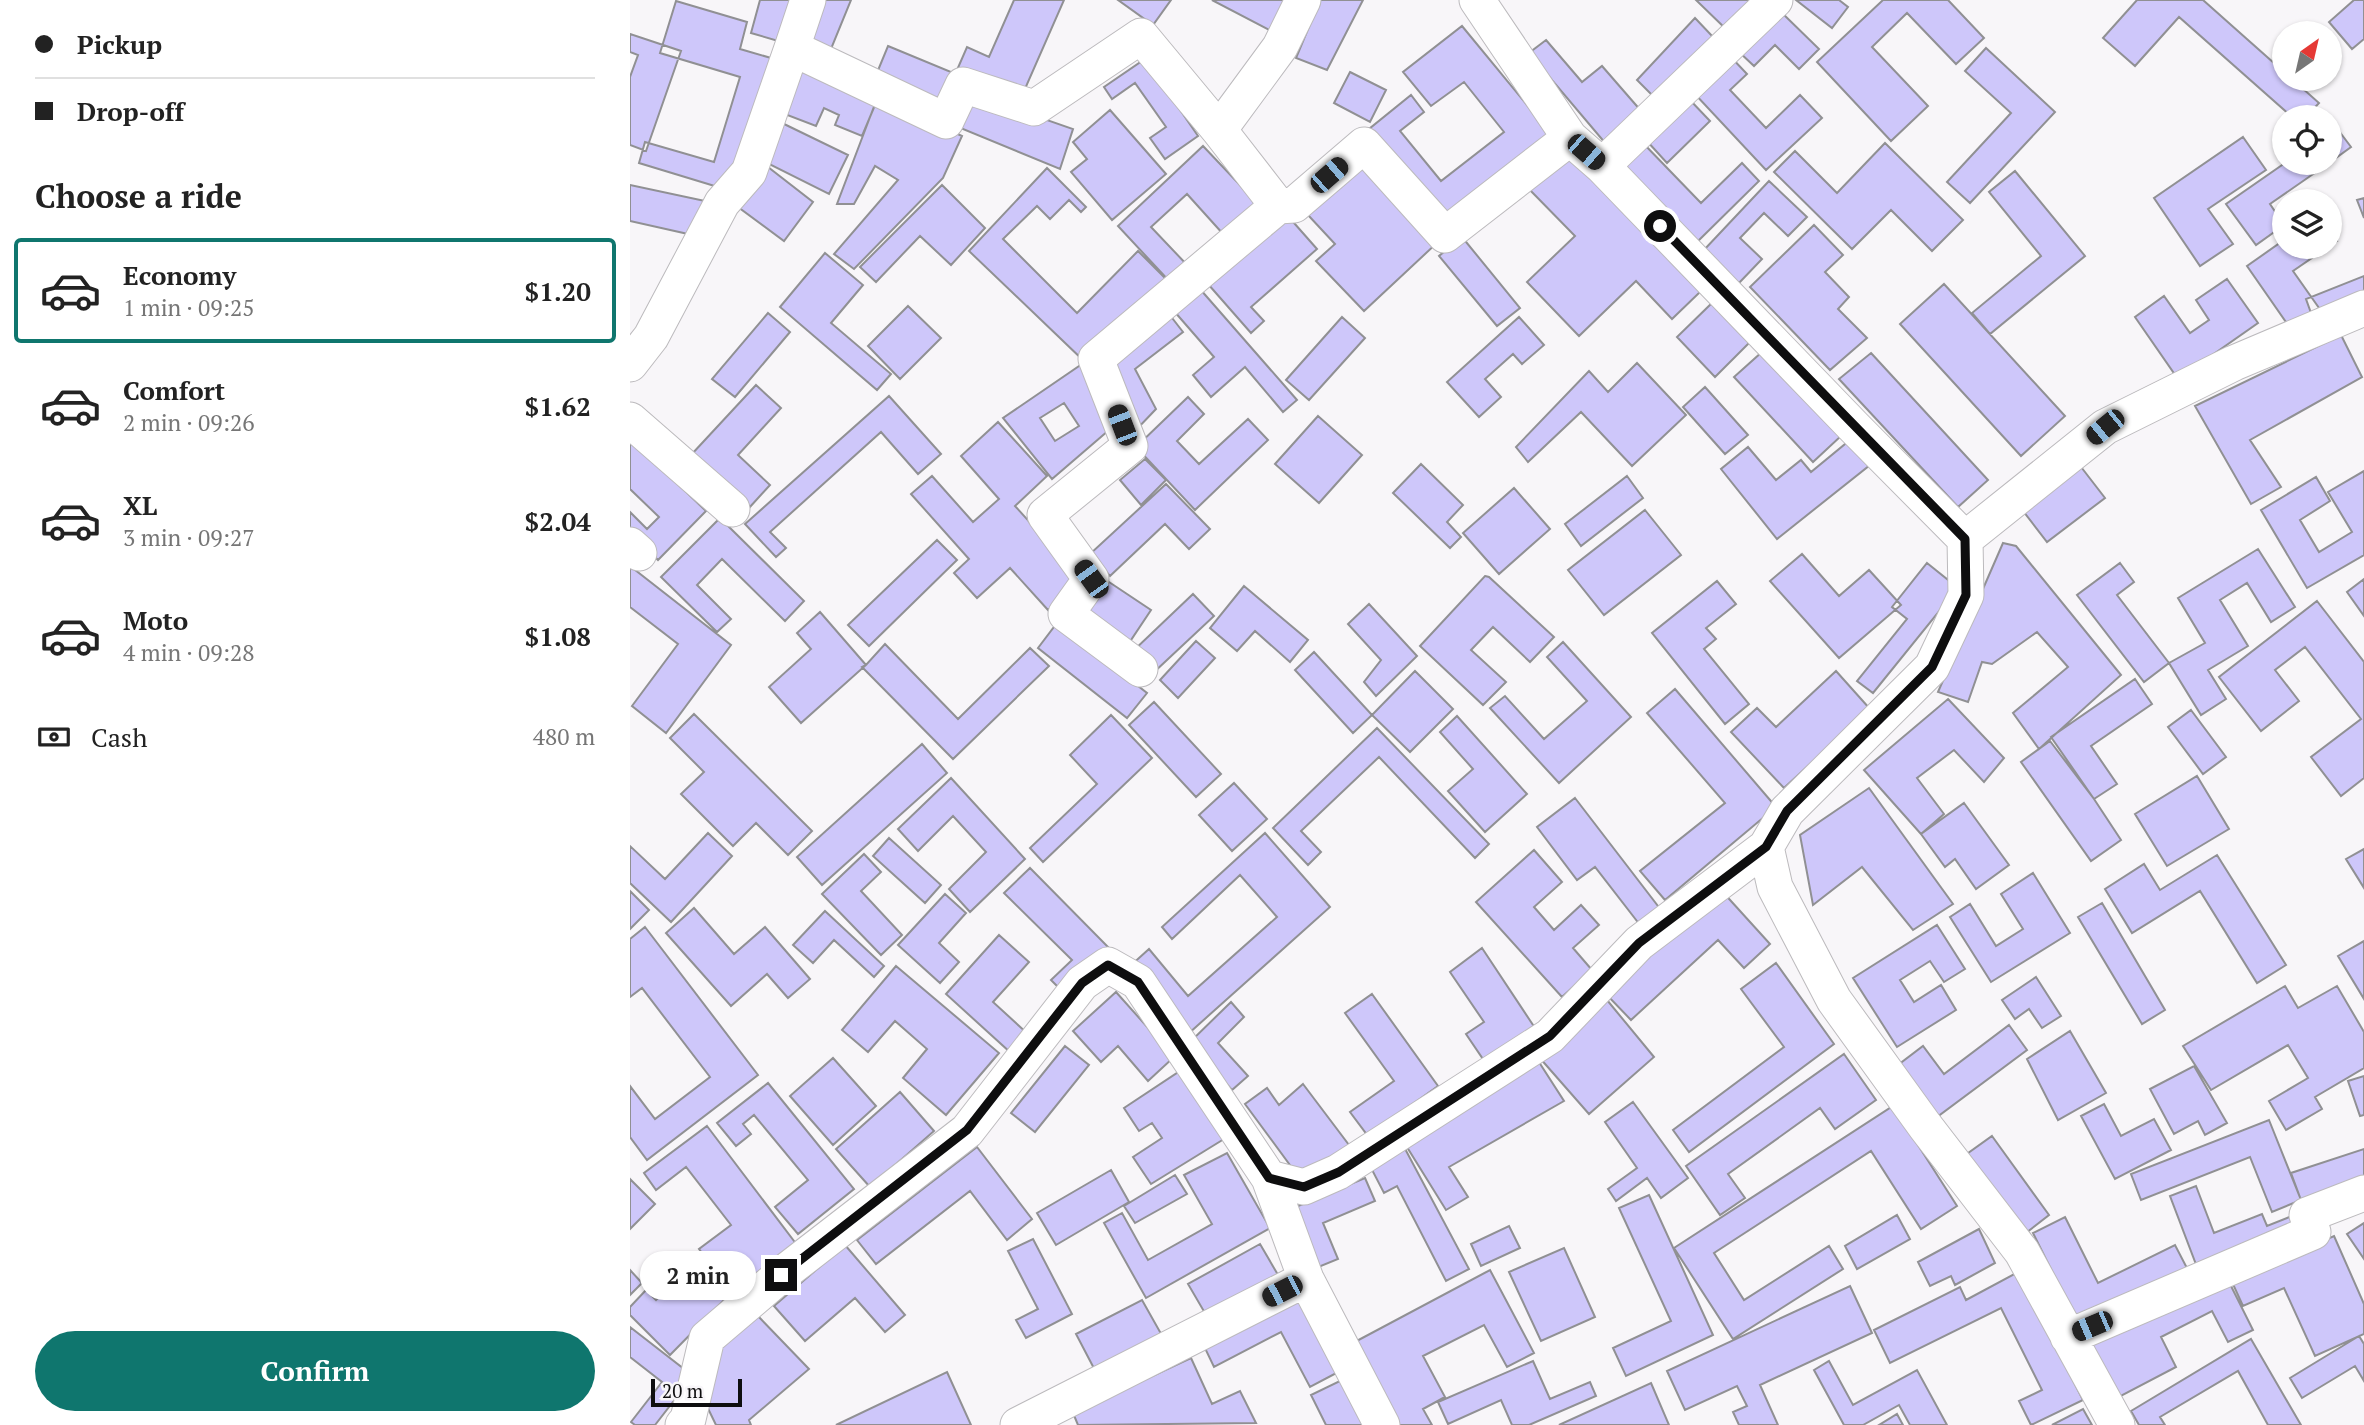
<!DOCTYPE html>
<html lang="en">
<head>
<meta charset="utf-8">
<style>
  body { margin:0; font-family:"PT Serif",serif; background:#f2f2f2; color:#222; height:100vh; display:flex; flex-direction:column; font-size:26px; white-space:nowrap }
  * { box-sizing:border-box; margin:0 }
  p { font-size:23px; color:#767676 }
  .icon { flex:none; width:38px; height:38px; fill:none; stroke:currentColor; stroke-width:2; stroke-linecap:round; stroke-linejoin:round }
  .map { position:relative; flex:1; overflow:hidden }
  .sheet { display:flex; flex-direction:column; background:#fff; width:630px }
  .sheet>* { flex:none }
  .hud { display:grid; align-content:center; height:154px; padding:0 35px; background:#fff }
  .needle { width:46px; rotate:34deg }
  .buttons { position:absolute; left:1642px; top:21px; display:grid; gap:14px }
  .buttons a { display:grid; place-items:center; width:70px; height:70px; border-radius:50%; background:#fff; box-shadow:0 2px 5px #0004; font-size:35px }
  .scale { position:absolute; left:21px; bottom:18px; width:91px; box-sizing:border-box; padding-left:7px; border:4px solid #0e0e0f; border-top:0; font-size:19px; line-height:24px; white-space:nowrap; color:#0e0e0f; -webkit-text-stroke:5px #f8f6f9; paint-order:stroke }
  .end { position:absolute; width:32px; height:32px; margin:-16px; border:9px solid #0e0e0f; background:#fff; box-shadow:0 0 0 4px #fff }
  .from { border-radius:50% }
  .bubble { position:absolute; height:49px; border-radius:24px; background:#fff; box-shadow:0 2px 5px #0004; font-size:23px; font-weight:700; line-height:49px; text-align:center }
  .car { position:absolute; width:21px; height:42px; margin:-21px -10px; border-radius:9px; box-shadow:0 0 5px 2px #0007; background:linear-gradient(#222 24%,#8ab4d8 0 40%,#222 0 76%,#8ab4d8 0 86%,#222 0) }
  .hud b { display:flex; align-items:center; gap:24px; height:66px; font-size:26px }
  .hud b+b { border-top:2px solid #e0e0e0 }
  .hud i { width:18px; height:18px; background:#222 }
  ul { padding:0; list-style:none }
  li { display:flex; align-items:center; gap:21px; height:105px; margin:0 14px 10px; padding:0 21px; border:4px solid transparent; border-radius:7px }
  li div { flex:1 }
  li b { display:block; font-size:26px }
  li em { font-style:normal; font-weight:700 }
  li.current { border-color:#0f766e }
  li>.icon { width:63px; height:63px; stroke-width:1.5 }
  h2 { padding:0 35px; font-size:32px; line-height:84px }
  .pay { display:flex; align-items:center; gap:18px; height:77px; padding:0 35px; font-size:26px }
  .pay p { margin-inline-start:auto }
  .button { display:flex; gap:14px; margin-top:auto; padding:14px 35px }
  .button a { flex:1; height:80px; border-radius:42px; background:#0f766e; color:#fff; font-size:28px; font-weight:700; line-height:80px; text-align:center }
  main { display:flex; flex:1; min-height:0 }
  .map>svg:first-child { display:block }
</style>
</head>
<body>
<main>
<section class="sheet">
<div class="hud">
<b><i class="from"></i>Pickup</b>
<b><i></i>Drop-off</b>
</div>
<h2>Choose a ride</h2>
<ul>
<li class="current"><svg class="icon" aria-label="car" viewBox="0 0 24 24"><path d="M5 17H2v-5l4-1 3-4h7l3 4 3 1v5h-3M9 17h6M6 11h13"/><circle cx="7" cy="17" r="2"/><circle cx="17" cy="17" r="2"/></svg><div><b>Economy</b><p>1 min · 09:25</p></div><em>$1.20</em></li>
<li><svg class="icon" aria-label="car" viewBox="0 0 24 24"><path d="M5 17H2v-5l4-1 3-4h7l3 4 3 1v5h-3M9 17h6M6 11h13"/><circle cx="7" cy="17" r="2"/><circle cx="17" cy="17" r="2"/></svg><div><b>Comfort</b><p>2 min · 09:26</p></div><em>$1.62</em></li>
<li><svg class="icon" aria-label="car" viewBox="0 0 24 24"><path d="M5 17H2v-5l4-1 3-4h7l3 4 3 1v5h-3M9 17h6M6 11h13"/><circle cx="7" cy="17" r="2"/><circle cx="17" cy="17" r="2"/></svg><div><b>XL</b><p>3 min · 09:27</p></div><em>$2.04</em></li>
<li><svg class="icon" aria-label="car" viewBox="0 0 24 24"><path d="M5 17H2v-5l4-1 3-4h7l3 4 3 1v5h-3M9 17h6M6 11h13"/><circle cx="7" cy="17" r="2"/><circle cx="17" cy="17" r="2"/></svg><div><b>Moto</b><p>4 min · 09:28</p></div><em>$1.08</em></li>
</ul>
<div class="pay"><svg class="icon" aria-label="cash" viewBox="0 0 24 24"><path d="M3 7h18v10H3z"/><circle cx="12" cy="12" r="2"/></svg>Cash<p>480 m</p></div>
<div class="button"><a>Confirm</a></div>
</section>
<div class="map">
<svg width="1734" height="1425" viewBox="0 0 1734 1425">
  <rect width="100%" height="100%" fill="#f8f6f9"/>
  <!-- building -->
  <path fill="#cec7fa" stroke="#909093" stroke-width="2" fill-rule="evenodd" d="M130,0h37l-12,43 -34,-10z
    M191,0h30l-20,49 -26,-11z
    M384,0h50l-43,98 -64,-28 10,-23 22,10z
    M488,0h53l-18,25z
    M582,0h81l-18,33z
    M690,0h43l-36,70 -31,-12z
    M1066,0h63l-31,31z
    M1166,0h43l9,7 -16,21z
    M1253,0h65l36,38 -28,26 -49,-51 -35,34 56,59 -37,35 -74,-79z
    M1507,0h66l81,72v7h8l27,24 -13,14h-14l-113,-100 -44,49 -32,-28z
    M1724,0h10v39l-12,10 -23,-27z
    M46,1l71,21 -7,27 31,9 -40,133 -92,-28 6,-21 69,20 26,-85 -80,-24z
    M1149,10l40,39 -20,20 -24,-24 -21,21 -16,-15z
    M1065,18l19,20 -57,62 -20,-20z
    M832,26l93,113 -109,85 -77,-95 42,-34 13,17 -24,19 41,50 63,-49 -40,-50 -33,24 -28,-34z
    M0,34l51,17 -35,100 -16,-6v-68l8,-22 -8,-3z
    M916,40l36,42 20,-16 40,46 -36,32 -77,-91z
    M258,46l63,26 -15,35 -62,-27z
    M1356,48l69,64 -85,91 -23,-21 64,-69 -46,-42z
    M1098,54l19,20 -17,16 36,38 34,-33 22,23 -56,52 -73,-78z
    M515,59l53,77 -33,23 -15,-21 16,-11 -31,-44 -23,16 -8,-12z
    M172,66l76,32 -16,38 -27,-11 4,-10 -15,-7 -8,18 -34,-13z
    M720,72l36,18 -16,32 -36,-19z
    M342,94l101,35 -13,40 -102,-42z
    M248,96l84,40 -19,42 -89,91 -20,-15 64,-74 -23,-14 -21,38h-17z
    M1059,99l21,22 -43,42 -21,-23z
    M480,110l56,64 -54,46 -41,-48 16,-13 -14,-17z
    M152,123l66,32 -19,39 -66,-33z
    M1706,127l15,20 -22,16v-31z
    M1613,137l23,33 -58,39 25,35 -33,22 -46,-68z
    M1012,142l59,61 41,-40 17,18 -65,64 -76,-79z
    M1255,143l78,77 -31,31 -41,-41 -39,39 -78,-77 21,-21 42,42z
    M573,146l55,58 -34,31 -37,-41 -36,33 38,40 -18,16 -53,-57z
    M937,150l133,142 -28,27 -36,-38 -57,55 -52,-54 48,-46 -49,-50z
    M734,162l75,79 -75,70 -48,-50 19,-17 -27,-29z
    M1655,163h44l-59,41 14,21 -28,20 -30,-41z
    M138,167l45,35 -29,39 -46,-34z
    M417,168l39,39 -5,5 -12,-12 -19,19 -13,-13 -34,33 74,74 61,-62 29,29 -82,82 -116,-111z
    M1385,171l70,85 -95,78 -18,-21 69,-57 -52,-64z
    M1139,181l38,36 -19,19 -24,-23 -24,25 22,21 -24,25 -35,-33z
    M0,185l75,16 -8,35 -67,-15z
    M312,185l43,43 -34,37 -31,-29 -44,46 -16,-15z
    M1734,198v20l-7,-18z
    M657,215l30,34 -66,58 13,14 -13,12 -43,-49z
    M1184,225l29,30 -18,17 24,25 -11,12 29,29 -37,32 -80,-83z
    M1699,230l8,11 -8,5z
    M832,237l58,71 -23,18 -58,-70z
    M1654,240v7h44l-35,24 26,37 -29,20 -43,-62z
    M195,253l38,32 -32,38 60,51 -14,16 -97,-83z
    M1734,276v30l-49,18 -9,-25z
    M1597,279l31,44 -80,56 -43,-62 29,-21 26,37 19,-13 -13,-20z
    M1314,284l121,132 -44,40 -121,-132z
    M570,289l97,111 -14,12 -38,-45 -34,30 -18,-22 21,-18 -40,-46z
    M1084,301l38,39 -37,37 -38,-40z
    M278,306l33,32 -41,41 -32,-33z
    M138,313l22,19 -55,65 -23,-18z
    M539,314l14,18 -48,37 21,40 -20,21 -31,-67z
    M712,317l23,21 -56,62 -23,-20z
    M889,317l25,28 -22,19 -9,-10 -28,25 16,18 -22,20 -32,-35z
    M1711,335l21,42 -112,63 31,47 -30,17 -56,-98z
    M1132,352l79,84 -28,26 -79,-85z
    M1241,353l117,127 -30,27 -119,-128z
    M455,362l31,62 -64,55 -49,-61zM434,403l15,23 -24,15 -15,-23z
    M1007,363l49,52 -54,51 -51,-54 -53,50 -12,-15 73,-76 19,21z
    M126,385l25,23 -43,47 32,30 -21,23 -58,-53z
    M1075,387l43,48 -23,19 -42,-47z
    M259,396l52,58 -23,20 -37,-42 -111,100 16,16 -10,9 -31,-33z
    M558,397l16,17 -27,27 22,23 49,-45 20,21 -73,70 -59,-63z
    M688,416l44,39 -43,48 -44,-39z
    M368,422l49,54 -32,30 67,74 -34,30 -38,-42 -33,30 -23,-25 15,-14 -58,-65 21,-18 41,46 26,-23 -38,-43z
    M0,438l76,73 -48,49 -28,-27v-21l17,17 12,-12 -29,-28z
    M1220,440l20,25 -93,74 -56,-70 27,-22 28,33 25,-20 10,12z
    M515,459l21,21 -25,25 -21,-25z
    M1448,463l27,35 -58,44 -27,-35z
    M791,464l42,41 -16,17 14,15 -11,11 -57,-55z
    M1734,471v84l-57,33 -46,-78 55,-33 14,24 -30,19 19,32 33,-20 -24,-40z
    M997,476l16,22 -62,48 -16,-22z
    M536,484l44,45 -21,20 -24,-25 -55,52 -20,-22z
    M884,488l36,41 -51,45 -36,-41z
    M1015,510l36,45 -77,60 -36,-45z
    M90,518l84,83 -19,20 -63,-62 -25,26 34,34 -14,13 -56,-55z
    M307,540l20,20 -88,86 -21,-21z
    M1373,543l13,3 105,129 -82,74 -26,-36 55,-46 -31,-35 -45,32 -10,-2 -14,40 -30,-10z
    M1628,549l37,58 -24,15 -24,-39 -27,17 28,46 -40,24 18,29 -25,16 -32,-52 36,-20 -27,-45z
    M1172,554l37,42 30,-26 32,35 -62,53 -69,-77z
    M1297,563l31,25 -85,105 -16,-12 50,-62 -15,-12z
    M1490,563l14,19 -17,13 52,68 -25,19 -67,-87z
    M0,566l101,79 -65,88 -34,-27 46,-62 -48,-37z
    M855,576l4,1 65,60 -24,25 -37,-35 -22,23 35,32 -23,23 -63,-59z
    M473,578l48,32 -24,36 -48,-32z
    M1734,579v37l-17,-24z
    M1087,581l19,23 -30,24 10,11 -12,10 45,55 -24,20 -73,-91z
    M614,586l64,54 -18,22 -35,-31 -18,20 -27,-23z
    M563,594l21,22 -62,58 -20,-22z
    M1687,601l47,61v116l-23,18 -30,-39 50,-38 -56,-72 -30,23 24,31 -38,30 -42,-54z
    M739,604l48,52 -41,40 -12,-14 17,-22 -33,-36z
    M190,612l46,53 -65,58 -32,-36 42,-38 -14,-16z
    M427,623l90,70 -20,25 -89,-70z
    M566,641l19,17 -37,40 -18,-18z
    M933,642l68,75 -72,66 -69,-75 15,-12 39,43 43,-38 -40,-44z
    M255,644l73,75 72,-71 19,18 -96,93 -91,-92 4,-2z
    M684,652l58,63 -19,18 -58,-63z
    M785,671l38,38 -43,43 -38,-37z
    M1206,671l34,38 -86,79 -53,-56 26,-24 19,19z
    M1505,679l17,25 -61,42 26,38 -23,15 -43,-62z
    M1045,689l101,118 -111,93 -25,-29 85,-68 -78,-90z
    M1318,699l56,59 -20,24 -30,-32 -37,28 27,36 -23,20 -57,-64z
    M524,702l67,72 -25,23 -67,-72z
    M1561,710l35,47 -23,17 -35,-47z
    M64,714l118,117 -24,24 -32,-32 -23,23 -52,-52 23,-22 -34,-34z
    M481,715l41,43 -109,104 -13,-14 67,-64 -27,-29z
    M827,716l70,78 -42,38 -37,-41 25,-22 -33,-37z
    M747,728l112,116 -14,14 -96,-101 -78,74 20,21 -13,13 -35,-37z
    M1420,741l44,58 27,41 -30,21 -70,-99z
    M292,744l25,29 -125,112 -25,-28z
    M1567,776l32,53 -62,37 -32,-52z
    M321,778l74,81 -55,53 -21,-23 37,-37 -33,-36 -35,35 -20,-22z
    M604,783l33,36 -35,32 -33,-36z
    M1239,788l84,116 -40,26 -51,-63 -49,38 -13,-70z
    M945,798l86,112 -21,15 -45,-58 -18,13 -40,-53z
    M1334,803l45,62 -33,24 -21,-30 -10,8 -24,-33z
    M78,833l24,23 -61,66 -41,-39v-37l35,33z
    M635,833l65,74 -142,127 -59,-67 20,-18 39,47 89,-79 -37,-42 -68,64 -10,-12z
    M259,838l52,47 -16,18 -52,-47z
    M1734,849v39l-18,-29z
    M904,850l28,32 -28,25 20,23 27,-25 18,20 -26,23 19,22 -30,27 -86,-95z
    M234,854l17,18 -20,19 41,44 -21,20 -59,-61z
    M1587,855l69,110 -29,18 -57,-92 -68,42 -27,-44 39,-25 16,26z
    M400,868l80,81 -44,46 -15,-15 21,-20 -68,-67z
    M1403,873l37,60 -79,49 -41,-65 20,-13 26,42 27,-17 -22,-35z
    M1091,890l49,54 -26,24 -26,-28 -87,80 -25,-26z
    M0,891l19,19 -19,19z
    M315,894l21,19 -27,30 20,19 -19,21 -42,-38z
    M1472,903l63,107 -23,14 -64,-107z
    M64,908l40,46 31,-27 45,52 -22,19 -21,-24 -36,32 -65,-73z
    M195,911l59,55 -10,11 -40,-37 -21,23 -20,-18z
    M1307,925l28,44 -21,13 -14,-21 -30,19 14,22 27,-17 15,25 -59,37 -44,-69z
    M15,927l113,148 -111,85 -17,-23v-51l25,33 55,-42 -68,-89 -12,9v-58z
    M369,935l30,27 -36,40 35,32 -17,19 -65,-59z
    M1734,941v58l-26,-43z
    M852,948l53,80 -50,34 -19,-28 18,-12 -34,-50z
    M1146,963l58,81 -145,108 -16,-22 111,-83 -43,-58z
    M266,966l103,87 -53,62 -43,-37 24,-29 -32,-28 -27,31 -26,-22z
    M1406,977l25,39 -19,12 -13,-19 -14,10 -13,-19z
    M1655,986l13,22 39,-22 27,46v36l-49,29 7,12 -36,21 -17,-29 39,-23 -20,-33 -77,45 -28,-44z
    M486,992l58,65 -26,24 -30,-35 -17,16 -28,-31z
    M742,994l66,92 -70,50 -18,-24 44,-31 -49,-68z
    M977,1000l47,57 -65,57 -50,-57z
    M601,1002l13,15 -26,26 30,33 -16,14 -43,-47z
    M1379,1025l18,25 -90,67 -39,-52 25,-19 21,28z
    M1440,1031l36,62 -48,27 -31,-61z
    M435,1046l24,19 -54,67 -24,-19z
    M1214,1054l32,46 -41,29 -15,-21 -92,66 17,24 -25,17 -34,-49z
    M203,1058l43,48 -43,39 -43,-49z
    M907,1059l27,42 -115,66 19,30 -22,13 -44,-71z
    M1564,1066l33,57 -22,12 -7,-14 -24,13 -24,-45z
    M550,1071l44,68 -73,45 -18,-27 29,-19 -10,-15 -13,8 -15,-23z
    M1734,1076v39l-4,1 -12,-35z
    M138,1083l86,106 -56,45 -23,-27 33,-27 -54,-65 -11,9 8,10 -15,12 -19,-23z
    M673,1084l46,61 -48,35 -56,-76 22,-16 12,17z
    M270,1092l34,39 -64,56 -34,-38z
    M1003,1102l55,76 -27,20 -14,-20 -31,23 -8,-12 29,-21 -32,-46z
    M1474,1104l17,32 33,-17 17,31 -56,29 -34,-63z
    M1263,1106l64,100 -36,23 -50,-78 -157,102 30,47 85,-54 14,23 -110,70 -59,-91z
    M1639,1120l32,80 -29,12 -22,-55 -109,43 -10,-26z
    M77,1126l90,119 -64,48 -34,-44 32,-24 -45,-58 -30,23 -12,-17z
    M1362,1136l57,79 -27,21 -58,-80z
    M773,1145l66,124 -23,12 -49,-95 -13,7 -15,-29z
    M347,1147l55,72 -25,21 -37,-49 -94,73 -19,-24z
    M1734,1149v31l-63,20 -10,-27z
    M597,1153l43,75 -124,70 -42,-75 18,-10 26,47 64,-36 -28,-49z
    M481,1170l18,32 -73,43 -19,-32z
    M545,1175l12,19 -52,29 -11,-17z
    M735,1178l10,23 -52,22 15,36 -22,9 -25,-59z
    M0,1179l25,25 -25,25z
    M1566,1186l18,47 48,-19 5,12 30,-12 5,13 -105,40 -27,-71z
    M1019,1195l64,140 -87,41 -13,-28 58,-27 -52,-113z
    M1267,1215l13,24 -53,30 -12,-23z
    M1435,1217l33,66 77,-38 14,27 -110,54 -46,-93z
    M1734,1223v36l-17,-25z
    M879,1226l11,22 -39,18 -10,-22z
    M1349,1229l16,34 -40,22 -4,-9 -21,10 -12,-24z
    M1704,1236l30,68v30l-49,22 -31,-68 -41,18 -11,-24z
    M403,1239l39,75 -46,24 -10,-18 22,-11 -30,-58z
    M630,1244l21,36 -72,40 -21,-36z
    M215,1245l60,70 -20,17 -30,-34 -50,43 -31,-35z
    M934,1248l31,69 -54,24 -32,-69z
    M63,1262l35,34 -58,59 -40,-40v-8l16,-17 10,10z
    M0,1270l12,13 -12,12z
    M860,1270l44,83 -27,14 -23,-42 -61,31 22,41 -22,12 9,16h-38l-43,-81z
    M1388,1272l65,128 -52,25 -12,-24 23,-11 -41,-82 -111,55 -16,-33 86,-43 6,13z
    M1595,1274l28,56 -25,12 -16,-31 -51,26 15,30 -59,31 -28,-57z
    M1220,1286l22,47 -112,52 18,40h-39l-6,-13 14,-6 -10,-20 -52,24 -18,-39z
    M673,1292l41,77 -34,18 -29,-55 -67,35 -11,-23z
    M512,1300l22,39 -66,37 -22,-42z
    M127,1315l52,54 -60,51 2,5h-35l-14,-29 8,-43z
    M0,1327l63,49 -38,49h-20l-4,-3 31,-40 -32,-25z
    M1729,1336l5,8v37l-9,-15 -53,32 -12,-20z
    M1621,1339l50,86h-33l-30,-54 -78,46 5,8h-26l-8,-14z
    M561,1358l21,46 28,-13 16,32 -178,2 -5,-12z
    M903,1361l17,38 40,-17 6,14 -67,29h-17l-11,-25 -53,24 -10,-22z
    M1199,1361l24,44 64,-35 30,55h-37l-11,-20 -36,20h-19l-30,-55z
    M317,1372l24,53h-135z
    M716,1378l23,47h-43l-15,-30z
    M1021,1383l18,42h-110z
    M1453,1409l9,16h-40z
    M1267,1414l6,11h-24z"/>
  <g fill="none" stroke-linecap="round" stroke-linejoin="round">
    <defs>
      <path id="minor" d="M178,0l-16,48 154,73 17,-36 71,23 107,-72 78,94 59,76 -182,153 34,87 -85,69 46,64 -25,35 74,55
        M847,0l93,138 32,28 252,261 111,112 1,56 -34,72 -145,144 -21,36 9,40 59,113 91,126 97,126 95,173
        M589,130l61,-83 23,-47
        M972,166l173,-166
        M648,206l16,-1 70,-60 81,90 125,-97
        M0,364l21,-27 71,-134 27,-31 43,-124
        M0,420l102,89
        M1335,539l140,-112 129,-64 130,-55
        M0,545l9,8
        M639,1178l37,101 76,146
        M1438,1337l245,-105 -6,-17 57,-22
        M53,1425l5,-6 19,-81 74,-63 186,-144 115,-148 26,-18 30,17 131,196 35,9 34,-15 212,-136 89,-93 127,-96
        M388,1425l288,-146"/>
    </defs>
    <!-- minor casing -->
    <use href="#minor" stroke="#bcbabd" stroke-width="37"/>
    <!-- minor -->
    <use href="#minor" stroke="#fff" stroke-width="35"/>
  </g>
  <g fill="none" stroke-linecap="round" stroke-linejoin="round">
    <!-- route -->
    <path stroke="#0e0e0f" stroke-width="9" d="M151,1275l186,-145 115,-147 26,-18 30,17 131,196 35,9 35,-15 211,-136 89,-93 127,-96 21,-36 145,-144 34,-72 -1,-56 -305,-313"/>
  </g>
</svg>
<div class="buttons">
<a><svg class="needle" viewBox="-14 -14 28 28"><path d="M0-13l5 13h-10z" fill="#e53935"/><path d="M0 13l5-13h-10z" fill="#767676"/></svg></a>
<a><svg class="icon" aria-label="locate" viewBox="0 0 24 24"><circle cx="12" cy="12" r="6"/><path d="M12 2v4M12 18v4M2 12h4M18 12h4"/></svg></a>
<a><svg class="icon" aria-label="layers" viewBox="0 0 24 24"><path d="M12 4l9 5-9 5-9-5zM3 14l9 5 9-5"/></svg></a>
</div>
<div class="scale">20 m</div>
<i class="end from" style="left:1030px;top:226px"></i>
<i class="end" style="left:151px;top:1275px"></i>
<div class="bubble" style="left:10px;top:1251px;width:116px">2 min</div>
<i class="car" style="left:956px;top:152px;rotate:131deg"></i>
<i class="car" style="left:699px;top:175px;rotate:49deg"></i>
<i class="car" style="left:492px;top:425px;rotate:339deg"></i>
<i class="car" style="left:1475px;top:427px;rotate:231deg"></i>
<i class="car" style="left:461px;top:579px;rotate:324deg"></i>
<i class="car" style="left:652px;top:1291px;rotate:243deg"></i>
<i class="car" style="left:1462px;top:1326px;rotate:247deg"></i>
</div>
</main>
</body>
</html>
